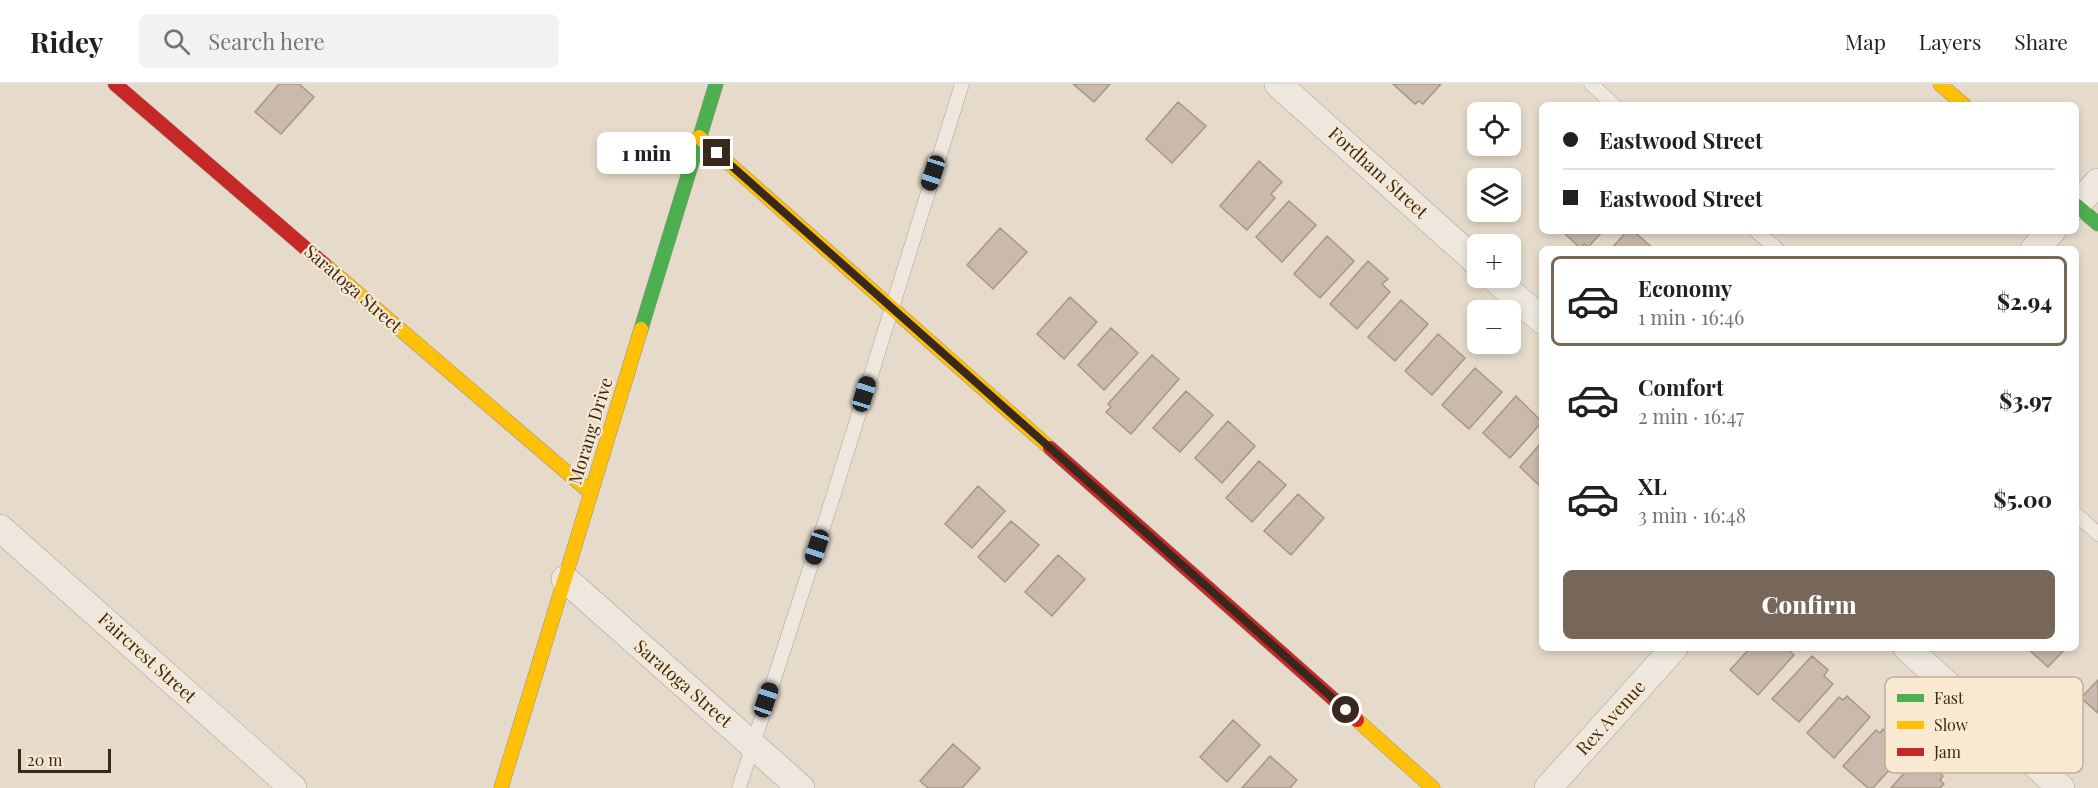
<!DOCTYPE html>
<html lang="en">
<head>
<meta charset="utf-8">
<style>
  body { margin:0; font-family:"Playfair Display",serif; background:#f2f2f2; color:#202124; height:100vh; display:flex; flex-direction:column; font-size:22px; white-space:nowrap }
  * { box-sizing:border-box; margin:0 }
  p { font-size:20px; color:#757577 }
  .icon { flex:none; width:33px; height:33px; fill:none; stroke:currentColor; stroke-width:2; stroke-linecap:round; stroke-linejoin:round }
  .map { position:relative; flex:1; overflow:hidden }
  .sheet { position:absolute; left:1539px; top:162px; width:540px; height:405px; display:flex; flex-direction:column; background:#fff; border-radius:9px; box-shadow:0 3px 9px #0003 }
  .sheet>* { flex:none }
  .hud { position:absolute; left:1539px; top:18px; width:540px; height:132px; border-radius:9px; box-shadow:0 3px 9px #0003; display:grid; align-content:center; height:132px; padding:0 24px; background:#fff }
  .fabs { position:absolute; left:1467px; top:18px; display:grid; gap:12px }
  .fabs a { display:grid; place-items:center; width:54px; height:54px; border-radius:9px; background:#fff; box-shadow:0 3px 9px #0003; font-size:30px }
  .scale { position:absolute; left:18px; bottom:15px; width:93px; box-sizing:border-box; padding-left:6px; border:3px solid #3a281c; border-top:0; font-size:16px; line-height:21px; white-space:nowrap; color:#3a281c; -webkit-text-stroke:4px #f8e9d0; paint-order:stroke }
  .end { position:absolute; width:27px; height:27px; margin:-14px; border:8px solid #3a281c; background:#fff; box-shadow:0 0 0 3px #fff }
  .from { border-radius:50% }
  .bubble { position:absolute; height:42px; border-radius:9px; background:#fff; box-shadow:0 3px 9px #0003; font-size:20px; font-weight:800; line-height:42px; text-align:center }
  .car { position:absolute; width:18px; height:36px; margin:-18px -9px; border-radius:8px; box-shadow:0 0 4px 2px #0007; background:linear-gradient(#222 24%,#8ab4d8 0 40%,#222 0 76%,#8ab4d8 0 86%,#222 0) }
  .hud b { display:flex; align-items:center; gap:21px; height:57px; font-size:22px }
  .hud b+b { border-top:2px solid #e0e0e0 }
  .hud i { width:15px; height:15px; background:#202124 }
  ul { padding:10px 0 0; list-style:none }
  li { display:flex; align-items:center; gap:18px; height:90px; margin:0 12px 9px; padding:0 12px; border:3px solid transparent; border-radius:9px }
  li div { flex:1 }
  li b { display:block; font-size:22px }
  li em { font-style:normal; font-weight:800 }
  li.current { border-color:#766759 }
  li>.icon { width:54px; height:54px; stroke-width:1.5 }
  .cta { display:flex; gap:12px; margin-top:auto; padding:12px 24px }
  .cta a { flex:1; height:69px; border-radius:9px; background:#766759; color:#fff; font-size:24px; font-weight:800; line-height:69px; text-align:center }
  header { display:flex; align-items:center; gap:36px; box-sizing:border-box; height:84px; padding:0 30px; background:#fff; border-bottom:2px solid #e0e0e0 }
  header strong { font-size:28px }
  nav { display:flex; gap:33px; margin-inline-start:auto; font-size:21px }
  .search { width:420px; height:54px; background:#f2f2f2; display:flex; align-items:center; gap:15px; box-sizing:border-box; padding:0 21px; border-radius:9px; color:#757577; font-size:22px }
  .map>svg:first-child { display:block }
</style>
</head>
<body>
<header>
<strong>Ridey</strong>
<div class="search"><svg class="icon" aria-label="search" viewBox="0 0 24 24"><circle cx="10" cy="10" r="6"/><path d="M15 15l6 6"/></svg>Search here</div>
<nav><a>Map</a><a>Layers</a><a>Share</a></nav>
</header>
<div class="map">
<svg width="2098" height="704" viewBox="0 0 2098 704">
  <rect width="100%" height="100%" fill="#e6dbcb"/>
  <!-- building -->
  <path fill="#cab9ac" stroke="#a6968a" stroke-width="1.5" d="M279,0h20l15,13 -33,37 -26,-22z
    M1073,0h37l-16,18z
    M1393,0h48l-18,20 -4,-3 -4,3z
    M1178,18l28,24 -34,37 -26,-24z
    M1259,77l23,21 -11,12 4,4 -28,32 -27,-24z
    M1289,117l27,24 -34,37 -26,-25z
    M1000,144l27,24 -34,37 -26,-24z
    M1562,147h41l-15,16 -4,-3 -4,4z
    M1627,147h6l21,18h-43z
    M1327,152l27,25 -34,37 -26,-24z
    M1368,177l20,18 -6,5 8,8 -33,37 -27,-25z
    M1070,213l27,25 -33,37 -27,-25z
    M1401,216l27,24 -33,37 -27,-24z
    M1111,244l27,25 -34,37 -26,-25z
    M1438,250l27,24 -33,37 -27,-24z
    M1152,271l27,24 -48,55 -25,-22 5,-5 -3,-3z
    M1475,284l27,24 -33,37 -27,-24z
    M1186,307l27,24 -33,37 -27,-24z
    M1516,312l26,26 -32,36 -27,-25z
    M1228,337l27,25 -33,37 -27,-25z
    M1542,358v46l-22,-21z
    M1259,377l27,24 -34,37 -26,-24z
    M978,402l27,25 -33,37 -27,-24z
    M1298,410l26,24 -33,37 -27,-24z
    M1011,437l28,24 -34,37 -27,-25z
    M1058,471l27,24 -33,37 -27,-24z
    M1750,564h36l8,7 -36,40 -28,-25z
    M2027,564h39l-18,19z
    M1812,572l16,14 -4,6 9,8 -34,38 -27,-23z
    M2098,596v33l-17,-15z
    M1847,612l23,21 -36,41 -27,-25 32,-36 4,3z
    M1233,636l27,25 -33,37 -27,-25z
    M1883,645l24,21 -34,38h-5l-25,-22 33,-36 4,3z
    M953,660l27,24 -18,20h-34l-8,-7z
    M1920,671l23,21 -3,4 4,4 -4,4h-49z
    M1270,672l27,24 -7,8h-48z"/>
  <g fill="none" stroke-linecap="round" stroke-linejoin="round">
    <defs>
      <path id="lane" d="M1591,0l23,21
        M1756,147l21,18
        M2076,430l22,20
        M739,704l92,-285 131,-419"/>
      <path id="street" d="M1278,0l200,179
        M2076,122l22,-24
        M2034,165l18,-18
        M1494,194l48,42
        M0,444l293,260
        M565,495l236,209
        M1907,564l154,140
        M1548,704l126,-140"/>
      <path id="fast" d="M2076,121l22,19
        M641,245l75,-245"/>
      <path id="slow" d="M1940,0l24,21
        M699,53l351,311
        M325,181l266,228
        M1357,636l76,68
        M501,704l140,-459"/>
      <path id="jam" d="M115,0l210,181
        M1050,364l307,272"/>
    </defs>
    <!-- lane casing -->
    <use href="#lane" stroke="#aba094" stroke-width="15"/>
    <!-- street casing -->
    <use href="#street" stroke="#aba094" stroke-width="28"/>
    <!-- fast casing -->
    <use href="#fast" stroke="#9a9085" stroke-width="15"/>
    <!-- slow casing -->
    <use href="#slow" stroke="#9a9085" stroke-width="15"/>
    <!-- jam casing -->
    <use href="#jam" stroke="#9a9085" stroke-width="15"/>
    <!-- lane -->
    <use href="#lane" stroke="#ede7de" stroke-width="14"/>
    <!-- street -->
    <use href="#street" stroke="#ede7de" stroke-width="27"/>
    <!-- fast -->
    <use href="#fast" stroke="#4caf50" stroke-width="14"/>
    <!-- slow -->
    <use href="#slow" stroke="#ffc107" stroke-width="14"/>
    <!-- jam -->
    <use href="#jam" stroke="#c62828" stroke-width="14"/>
  </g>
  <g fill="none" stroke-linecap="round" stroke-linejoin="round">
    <!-- route -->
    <path stroke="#3a281c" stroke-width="8" d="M717,69l629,557"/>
  </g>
  <g text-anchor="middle" stroke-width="4.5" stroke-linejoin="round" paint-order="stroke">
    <!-- street labels -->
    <g font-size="18" fill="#3a281c" stroke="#f8e9d0">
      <text transform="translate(1378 89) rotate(42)" y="6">Fordham Street</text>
      <text transform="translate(353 205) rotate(41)" y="6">Saratoga Street</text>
      <text transform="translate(591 347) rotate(-73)" y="6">Morang Drive</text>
      <text transform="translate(147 574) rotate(42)" y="6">Faircrest Street</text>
      <text transform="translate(683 600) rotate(41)" y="6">Saratoga Street</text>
      <text transform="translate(1611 634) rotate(-48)" y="6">Rex Avenue</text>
    </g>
  </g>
  <!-- legend -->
  <rect x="1885" y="593" width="198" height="96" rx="9" fill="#f8e9d0" stroke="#bfaf9a" stroke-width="1.5"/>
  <rect x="1897" y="610" width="27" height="8" fill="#4caf50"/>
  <rect x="1897" y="637" width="27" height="8" fill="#ffc107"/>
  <rect x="1897" y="664" width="27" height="8" fill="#c62828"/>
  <g font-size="16" fill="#3a281c">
    <text x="1934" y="620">Fast</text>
    <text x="1934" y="647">Slow</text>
    <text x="1934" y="674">Jam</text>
  </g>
</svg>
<div class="fabs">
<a><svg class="icon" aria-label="locate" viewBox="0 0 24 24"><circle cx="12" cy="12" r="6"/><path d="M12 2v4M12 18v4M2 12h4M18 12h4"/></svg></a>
<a><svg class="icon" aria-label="layers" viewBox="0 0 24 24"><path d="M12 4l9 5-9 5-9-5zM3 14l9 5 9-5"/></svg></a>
<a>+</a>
<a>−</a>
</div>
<div class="scale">20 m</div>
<i class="end from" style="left:1346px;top:626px"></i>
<i class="end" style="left:717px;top:69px"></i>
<div class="bubble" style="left:597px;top:48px;width:99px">1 min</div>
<i class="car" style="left:933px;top:89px;rotate:198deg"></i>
<i class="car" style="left:864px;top:310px;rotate:17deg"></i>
<i class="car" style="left:817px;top:463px;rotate:198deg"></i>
<i class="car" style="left:766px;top:616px;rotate:19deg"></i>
<div class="hud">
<b><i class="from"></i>Eastwood Street</b>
<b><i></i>Eastwood Street</b>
</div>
<section class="sheet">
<ul>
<li class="current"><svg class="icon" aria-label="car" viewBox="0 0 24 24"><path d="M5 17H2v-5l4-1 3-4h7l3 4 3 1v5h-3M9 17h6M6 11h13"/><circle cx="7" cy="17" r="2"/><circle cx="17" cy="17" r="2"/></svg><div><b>Economy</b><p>1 min · 16:46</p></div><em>$2.94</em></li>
<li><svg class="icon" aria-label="car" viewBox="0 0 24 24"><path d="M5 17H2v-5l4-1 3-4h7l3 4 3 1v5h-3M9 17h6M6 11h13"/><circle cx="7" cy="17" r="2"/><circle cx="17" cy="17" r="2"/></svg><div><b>Comfort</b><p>2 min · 16:47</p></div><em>$3.97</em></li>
<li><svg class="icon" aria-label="car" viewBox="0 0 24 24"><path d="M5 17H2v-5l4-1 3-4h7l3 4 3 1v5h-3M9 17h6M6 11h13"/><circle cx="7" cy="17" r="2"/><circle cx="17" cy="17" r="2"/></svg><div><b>XL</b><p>3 min · 16:48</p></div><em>$5.00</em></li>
</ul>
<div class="cta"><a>Confirm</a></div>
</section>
</div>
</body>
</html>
